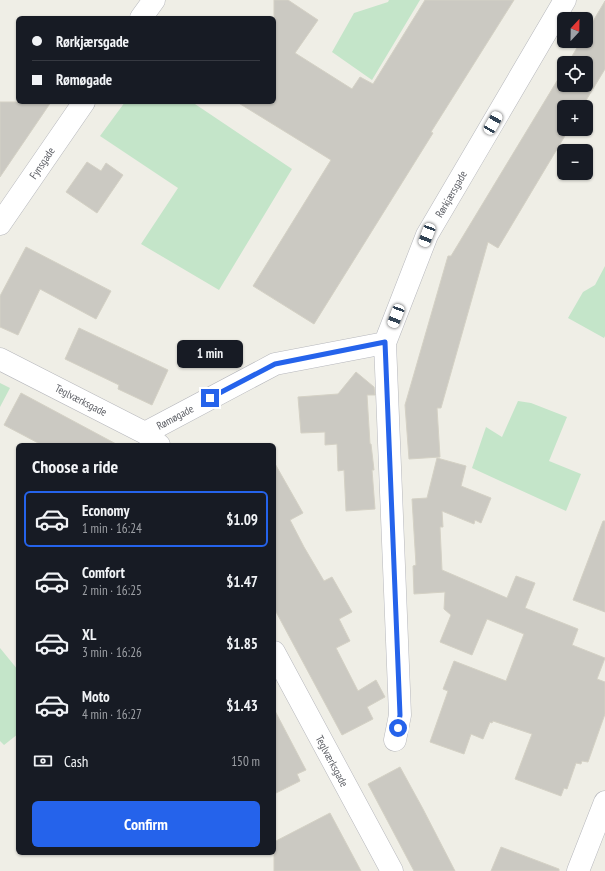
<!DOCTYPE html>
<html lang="en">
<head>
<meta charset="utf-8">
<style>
  body { margin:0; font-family:"PT Sans Narrow",sans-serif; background:#20242c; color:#f1f3f6; height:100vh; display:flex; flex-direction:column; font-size:15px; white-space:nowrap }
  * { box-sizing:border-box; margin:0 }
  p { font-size:13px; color:#9ea1a6 }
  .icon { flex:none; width:22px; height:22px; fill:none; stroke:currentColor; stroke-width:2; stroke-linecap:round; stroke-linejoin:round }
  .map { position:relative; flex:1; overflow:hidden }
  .drawer { position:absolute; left:16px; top:443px; width:260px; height:412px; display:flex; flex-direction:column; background:#171b24; border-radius:6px; box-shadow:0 1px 3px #0004 }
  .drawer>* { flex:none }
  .banner { position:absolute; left:16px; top:16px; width:260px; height:88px; border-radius:6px; box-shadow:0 1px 3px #0004; display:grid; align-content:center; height:88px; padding:0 16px; background:#171b24 }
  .needle { width:26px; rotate:22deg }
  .fabs { position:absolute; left:557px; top:12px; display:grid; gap:8px }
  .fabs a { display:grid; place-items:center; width:36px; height:36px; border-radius:6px; background:#171b24; box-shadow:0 1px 3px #0004; font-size:20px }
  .end { position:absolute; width:18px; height:18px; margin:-9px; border:5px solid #2563eb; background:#fff; box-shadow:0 0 0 2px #fff }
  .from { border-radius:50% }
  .bubble { position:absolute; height:28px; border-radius:6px; background:#171b24; box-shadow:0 1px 3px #0004; font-size:13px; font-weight:700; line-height:28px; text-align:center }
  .car { position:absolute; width:12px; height:24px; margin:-12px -6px; border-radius:5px; box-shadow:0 0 3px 1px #0007; background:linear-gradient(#fff 24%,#345 0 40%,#fff 0 76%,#345 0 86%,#fff 0) }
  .banner b { display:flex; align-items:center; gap:14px; height:38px; font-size:15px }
  .banner b+b { border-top:1px solid #363941 }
  .banner i { width:10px; height:10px; background:#f1f3f6 }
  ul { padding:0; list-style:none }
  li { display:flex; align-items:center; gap:12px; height:56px; margin:0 8px 6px; padding:0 8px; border:2px solid transparent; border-radius:6px }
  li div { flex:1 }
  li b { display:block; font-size:15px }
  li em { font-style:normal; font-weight:700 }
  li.selected { border-color:#2563eb }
  li>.icon { width:36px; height:36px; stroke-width:1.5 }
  h2 { padding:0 16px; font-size:18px; line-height:48px }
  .pay { display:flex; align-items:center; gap:10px; height:44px; padding:0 16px; font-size:15px }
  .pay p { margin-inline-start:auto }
  .primary-button { display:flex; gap:8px; margin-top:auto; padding:8px 16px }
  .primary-button a { flex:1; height:46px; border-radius:6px; background:#2563eb; color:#fff; font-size:16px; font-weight:700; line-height:46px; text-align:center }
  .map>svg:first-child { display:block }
</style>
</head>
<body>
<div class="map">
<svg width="605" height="871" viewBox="0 0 605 871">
  <rect width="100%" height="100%" fill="#efeee6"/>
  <!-- green -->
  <path fill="#c4e5c9" d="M389,0h31l-48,80 -40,-28 22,-39 34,-11z
    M125,102h67l100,67 -73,121 -78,-46 37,-56 -78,-52z
    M605,266v70l-1,2 -36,-20 15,-26 12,-7z
    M0,383l10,5 -10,19z
    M518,401l13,2 36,14 -18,44 32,13 -15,37 -94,-43 14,-41 16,10z
    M0,648l18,22v64l-14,11 -4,-4z"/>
  <!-- building -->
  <path fill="#cbc9c2" stroke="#d4d1c5" d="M274,0h14l30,20 -23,33 57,36 8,-12 13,7 52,-84h89l-83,132 2,1 -119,191 -61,-38 78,-126 -94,-58h37z
    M605,1v68l-23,38h-18v22h5l-71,119 -10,-6 -47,166h-4l3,49 -31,2 -4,-54 43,-149h3l112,-185 1,-1v15h22v-22h-18l13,-22h5v-8z
    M0,102h51l-51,75z
    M87,162l14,9 5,-8 17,12 -26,38 -31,-21z
    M26,247l85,44 -15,28 -56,-30 -22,46 -18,-8v-31z
    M79,328l89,42 -16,35 -34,-16 1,-4 -54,-26z
    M356,372l18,15 1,8h-8l3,49h1l3,26h-2l3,39 -29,2 -2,-41 -6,1 -1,-27 -12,1v-13l-24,1 -3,-36 40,-3z
    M21,393l97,52h-76l-38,-20z
    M437,458l29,8 -5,20 30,12 -10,25 -6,-3 -1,4 -32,-13 1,16h-3l2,43 65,28 9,-22 19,7 -10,25 53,21 -6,16 33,13 -8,21 8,3v32l-17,48 -6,-1 -1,3 -5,-1 -9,26 -3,-1 -3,8 -46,-17 17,-45 -39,-13 -1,2 -2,-1 -7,17 -12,-5 -7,20 -34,-12 18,-51 -5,-2 11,-28 52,20 18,-47 -37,-15 -15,36 -32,-13 11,-27 -7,-6 1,-17 -31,2 -1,-28 3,-1 -4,-66 15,-1z
    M274,462l29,51 -13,7 14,27 20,34 8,-4 20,35 -13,7 11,22 -14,7 22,43 18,-11 9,17 -18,10 6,12 -31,16 -68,-127z
    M603,521h2v91l-32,-12z
    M274,709l32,61 -9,4 3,7 -26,13z
    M400,767l23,42 32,62h-41l-46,-87z
    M330,813l31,58h-87v-29z
    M501,847l58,22v2h-68z"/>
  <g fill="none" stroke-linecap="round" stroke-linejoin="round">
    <defs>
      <path id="minor" d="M141,18l13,-18
        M0,224l84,-122
        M0,359l145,74 14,12
        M145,433l130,-69 110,-21
        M274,652l118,219
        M395,740l5,-25 -15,-372 42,-108 138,-235
        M578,871l27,-69"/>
    </defs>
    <!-- minor casing -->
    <use href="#minor" stroke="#b6b7bc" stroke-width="23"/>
    <!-- minor -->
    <use href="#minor" stroke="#fff" stroke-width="22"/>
  </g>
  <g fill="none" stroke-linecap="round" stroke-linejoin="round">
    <!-- route -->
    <path stroke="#2563eb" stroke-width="5" d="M210,398l65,-34 110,-22 15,373 -2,13"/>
  </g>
  <g text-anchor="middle" stroke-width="3" stroke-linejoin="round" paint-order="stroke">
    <!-- street labels -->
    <g font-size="11" fill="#5e6066" stroke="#fff">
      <text transform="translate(42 163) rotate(-56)" y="4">Fynsgade</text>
      <text transform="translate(451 194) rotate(-60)" y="4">Rørkjærsgade</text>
      <text transform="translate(81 400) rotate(27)" y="4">Teglværksgade</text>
      <text transform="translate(175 417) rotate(-28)" y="4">Rømøgade</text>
      <text transform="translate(332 761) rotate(62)" y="4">Teglværksgade</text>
    </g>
  </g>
</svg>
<div class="fabs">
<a><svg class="needle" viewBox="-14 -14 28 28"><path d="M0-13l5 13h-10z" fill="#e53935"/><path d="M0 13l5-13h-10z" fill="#9ea1a6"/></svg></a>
<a><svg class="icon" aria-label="locate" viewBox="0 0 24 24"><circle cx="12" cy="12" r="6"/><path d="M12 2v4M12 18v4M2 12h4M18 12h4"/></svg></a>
<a>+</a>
<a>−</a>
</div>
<i class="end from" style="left:398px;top:728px"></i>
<i class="end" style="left:210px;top:398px"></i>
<div class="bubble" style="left:177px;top:340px;width:66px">1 min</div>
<i class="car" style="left:493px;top:123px;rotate:30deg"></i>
<i class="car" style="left:427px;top:235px;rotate:201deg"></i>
<i class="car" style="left:396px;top:316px;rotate:201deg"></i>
<div class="banner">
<b><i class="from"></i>Rørkjærsgade</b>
<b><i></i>Rømøgade</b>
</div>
<section class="drawer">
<h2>Choose a ride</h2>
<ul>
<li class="selected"><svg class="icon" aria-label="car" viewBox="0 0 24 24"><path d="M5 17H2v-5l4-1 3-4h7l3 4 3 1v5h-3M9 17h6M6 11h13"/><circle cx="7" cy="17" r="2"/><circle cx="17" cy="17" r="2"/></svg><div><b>Economy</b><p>1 min · 16:24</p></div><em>$1.09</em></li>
<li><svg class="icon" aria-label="car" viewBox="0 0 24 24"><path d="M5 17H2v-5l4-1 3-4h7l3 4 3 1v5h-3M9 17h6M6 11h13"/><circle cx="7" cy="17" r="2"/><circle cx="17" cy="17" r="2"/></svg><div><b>Comfort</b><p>2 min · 16:25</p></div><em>$1.47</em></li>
<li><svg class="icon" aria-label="car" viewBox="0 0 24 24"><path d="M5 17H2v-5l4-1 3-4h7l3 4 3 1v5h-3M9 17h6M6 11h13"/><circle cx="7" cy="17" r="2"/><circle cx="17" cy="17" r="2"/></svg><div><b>XL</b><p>3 min · 16:26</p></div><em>$1.85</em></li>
<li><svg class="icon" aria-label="car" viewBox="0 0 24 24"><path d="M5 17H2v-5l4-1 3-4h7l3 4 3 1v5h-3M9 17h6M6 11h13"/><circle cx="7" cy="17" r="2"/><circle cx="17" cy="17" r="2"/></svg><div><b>Moto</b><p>4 min · 16:27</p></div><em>$1.43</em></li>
</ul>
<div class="pay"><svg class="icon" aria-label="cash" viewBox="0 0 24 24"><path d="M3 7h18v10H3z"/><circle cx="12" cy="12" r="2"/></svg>Cash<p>150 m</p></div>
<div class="primary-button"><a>Confirm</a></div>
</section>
</div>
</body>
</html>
